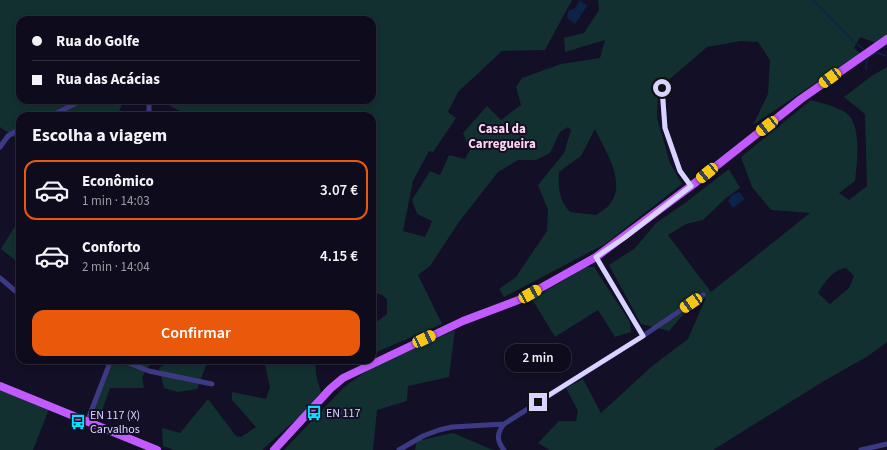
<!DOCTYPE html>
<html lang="pt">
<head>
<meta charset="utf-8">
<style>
  body { margin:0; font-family:"Source Sans 3",sans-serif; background:#171425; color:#f1f3f6; height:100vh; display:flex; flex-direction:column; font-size:15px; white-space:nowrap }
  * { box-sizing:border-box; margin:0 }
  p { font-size:13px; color:#9b9ba3 }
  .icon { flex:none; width:22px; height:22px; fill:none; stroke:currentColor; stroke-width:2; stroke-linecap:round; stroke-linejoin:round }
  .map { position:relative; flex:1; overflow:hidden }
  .details { position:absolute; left:16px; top:112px; width:360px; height:252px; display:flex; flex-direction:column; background:#0e0b1c; border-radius:12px; box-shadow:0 2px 6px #0003,0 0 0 1px #2e2b3b }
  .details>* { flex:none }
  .banner { position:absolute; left:16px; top:16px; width:360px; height:88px; border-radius:12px; box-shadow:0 2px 6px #0003,0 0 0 1px #2e2b3b; display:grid; align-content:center; height:88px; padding:0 16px; background:#0e0b1c }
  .end { position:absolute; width:18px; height:18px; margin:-9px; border:5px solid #d9d4ff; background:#111; box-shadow:0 0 0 2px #111 }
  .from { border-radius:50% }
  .bubble { position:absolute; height:28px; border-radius:12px; background:#0e0b1c; box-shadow:0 2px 6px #0003,0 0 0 1px #2e2b3b; font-size:13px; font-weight:600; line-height:28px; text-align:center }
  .car { position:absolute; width:12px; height:24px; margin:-12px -6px; border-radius:5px; box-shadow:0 0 3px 1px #0007; background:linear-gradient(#f5c518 24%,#345 0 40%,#f5c518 0 76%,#345 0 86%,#f5c518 0) }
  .banner b { display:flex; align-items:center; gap:14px; height:38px; font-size:15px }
  .banner b+b { border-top:1px solid #2e2b3b }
  .banner i { width:10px; height:10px; background:#f1f3f6 }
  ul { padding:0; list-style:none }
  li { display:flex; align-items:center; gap:12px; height:60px; margin:0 8px 6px; padding:0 8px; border:2px solid transparent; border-radius:12px }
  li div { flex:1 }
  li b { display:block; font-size:15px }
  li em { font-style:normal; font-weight:600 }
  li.on { border-color:#ea580c }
  li>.icon { width:36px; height:36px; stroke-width:1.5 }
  h2 { padding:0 16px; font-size:18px; line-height:48px }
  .action { display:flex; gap:8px; margin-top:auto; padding:8px 16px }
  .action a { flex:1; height:46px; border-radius:12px; background:#ea580c; color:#fff; font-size:16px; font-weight:600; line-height:46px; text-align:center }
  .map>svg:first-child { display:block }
</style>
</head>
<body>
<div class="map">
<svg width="887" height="450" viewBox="0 0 887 450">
  <rect width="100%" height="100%" fill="#130f26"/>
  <!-- green -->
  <path fill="#12302f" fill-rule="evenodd" d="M0,0h572l-27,50 -43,1 -44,41 -10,20 8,6 -23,34 -4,-1 -16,30 -10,50 22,6 7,-16 -15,-7 -5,-14 18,-29 10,4 9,-20 16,4 5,-9 -7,-17 24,-27 14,14 20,-15 -5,-18 6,-9 39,-14 39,-6 5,-18 -40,12 -1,-14 20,-5 15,-23 -1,-10h289v35l-11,8 -16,-6 -6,11 6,5 -107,72 15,-31 2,-34 -12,-18 -17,-1 -34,6 -43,37 -6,10 -1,24 13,45 12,21 -77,60 -101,53 -5,-8 17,-12 31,-46 1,-21 -10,-25 26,-32 7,-23 -3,-3 -8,5 -10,21 -14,7h-18l-20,12 -39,50 -29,44 -12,9 24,49 -70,30v-29l15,-11v-15l-5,-4 -10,-3v-176h-183l-29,-16h212v-80h-352v80h104l-7,16h-97v25l-20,-14zM595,129c10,22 31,51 16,74 -3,5 -11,9 -15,12l-26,-3c-11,-13 -12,-23 -11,-40l22,-16z
    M887,67v275l-19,14 -44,25 -111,69h-163l-12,-7 21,-22h17l2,-10 -12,-23 17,-9 18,34 50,-46 37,-28 18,-42 -23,18 -14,16 -28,-7 -32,-59 25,-16 22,-26 29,-20 44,-34 11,19 -14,10 -23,22 -17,4 -18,11 43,57 99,-79 -39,-3 -19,-23 -11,-30 70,-57c10,3 23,6 32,11 20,9 14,52 12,70l-16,12 10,7 18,-14 -2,-72 -21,-17 29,-22zM846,268l8,8 -5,12 -19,16 -12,-11c7,-11 14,-23 28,-25z
    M20,203v61l-19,-15 17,-28z
    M586,267h8l36,55 1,10 -16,5 -17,-27 -43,27 -23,-38z
    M455,330l-6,47 -41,9 -1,15 -30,9 -4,40h-89l60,-63 27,-19z
    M114,360h39l-11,17 2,11h-34l-11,31 -6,-7z
    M170,360h38l-11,29 -19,3 -14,-4 -5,-20z
    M264,360h51l1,15 5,17 -21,24 -38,34h-88l-11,-4 -1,-18 18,5 28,-34 28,37 5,1 15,-10 -24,-27v-8l34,7 4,-12z
    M0,390l49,19 -16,41h-33z
    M453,433l40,17h-78l2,-9z"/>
  <!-- water -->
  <path fill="#0c2248" d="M580,0l7,6 -12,18 -8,-6 1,-7 7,-3z
    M739,192l6,7 -12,9 -5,-7 4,-6z"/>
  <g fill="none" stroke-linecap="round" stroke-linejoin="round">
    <!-- stream -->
    <path stroke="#0c2248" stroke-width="1.5" d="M813,0l5,5
      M820,7l32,33
      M855,42l8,7
      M866,70v-6l3,-8 8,-3 10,3"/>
    <!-- street -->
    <path stroke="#3d3a85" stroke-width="5" d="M662,88l3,40 15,43 11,15
      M51,116l31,-16
      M149,116v-16
      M0,147l8,-11 12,-7
      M0,278l20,17
      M643,336l60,-41
      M121,360l28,11 63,13
      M87,422l24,-62
      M399,450l24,-14 16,-6 13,-3 52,-3 139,-88 -47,-79
      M504,450c-8,-10 -7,-17 0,-26
      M861,450l26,-6"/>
    <!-- primary -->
    <path stroke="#c25bff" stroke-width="8" d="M0,386l157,64
      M274,450l56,-61 13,-11 120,-57 58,-22 75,-42 95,-71 110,-87 86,-60"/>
  </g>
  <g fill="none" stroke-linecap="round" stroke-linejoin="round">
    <!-- route -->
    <path stroke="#d9d4ff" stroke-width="5" d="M538,402l105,-66 -47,-79 28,-19 67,-52 -11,-15 -15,-43 -3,-40"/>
  </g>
  <!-- icons -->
  <defs>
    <symbol id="bus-bare" viewBox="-9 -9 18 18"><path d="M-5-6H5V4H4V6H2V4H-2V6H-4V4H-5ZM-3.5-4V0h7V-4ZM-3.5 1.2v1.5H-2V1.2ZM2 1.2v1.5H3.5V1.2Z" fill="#00e5ff" stroke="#130f26" stroke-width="2.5" paint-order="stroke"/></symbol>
  </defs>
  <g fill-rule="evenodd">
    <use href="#bus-bare" x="303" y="402" width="22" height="22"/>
    <use href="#bus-bare" x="67" y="411" width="22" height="22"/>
  </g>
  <g text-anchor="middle" stroke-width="4" stroke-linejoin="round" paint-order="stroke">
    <!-- poi labels -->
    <g font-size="12" fill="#d9d4ff" stroke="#130f26" text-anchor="start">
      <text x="326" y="417">EN 117</text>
      <text x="90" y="419">EN 117 (X)<tspan x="90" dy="14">Carvalhos</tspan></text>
    </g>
    <!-- neighbourhood labels -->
    <g font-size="13" font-weight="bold" fill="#ffd6f0" stroke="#130f26">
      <text x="502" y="133">Casal da<tspan x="502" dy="15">Carregueira</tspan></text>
    </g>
  </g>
</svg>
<i class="end from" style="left:662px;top:88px"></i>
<i class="end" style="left:538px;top:402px"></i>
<div class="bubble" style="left:505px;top:344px;width:66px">2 min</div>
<i class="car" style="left:830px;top:78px;rotate:234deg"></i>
<i class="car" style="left:767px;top:126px;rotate:232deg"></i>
<i class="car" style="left:707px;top:173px;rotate:231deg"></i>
<i class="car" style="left:530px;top:294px;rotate:61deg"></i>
<i class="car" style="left:691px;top:303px;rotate:236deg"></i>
<i class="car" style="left:424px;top:339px;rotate:65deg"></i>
<div class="banner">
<b><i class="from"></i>Rua do Golfe</b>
<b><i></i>Rua das Acácias</b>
</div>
<section class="details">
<h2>Escolha a viagem</h2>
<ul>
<li class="on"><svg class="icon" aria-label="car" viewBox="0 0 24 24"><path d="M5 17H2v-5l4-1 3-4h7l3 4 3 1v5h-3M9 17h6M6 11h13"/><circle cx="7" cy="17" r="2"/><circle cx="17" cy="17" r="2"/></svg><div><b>Econômico</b><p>1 min · 14:03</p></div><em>3.07 €</em></li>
<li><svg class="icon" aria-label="car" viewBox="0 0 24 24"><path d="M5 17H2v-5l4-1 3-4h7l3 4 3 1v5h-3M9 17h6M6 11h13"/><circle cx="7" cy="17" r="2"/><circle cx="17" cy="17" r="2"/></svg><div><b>Conforto</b><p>2 min · 14:04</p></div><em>4.15 €</em></li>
</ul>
<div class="action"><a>Confirmar</a></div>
</section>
</div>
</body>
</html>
